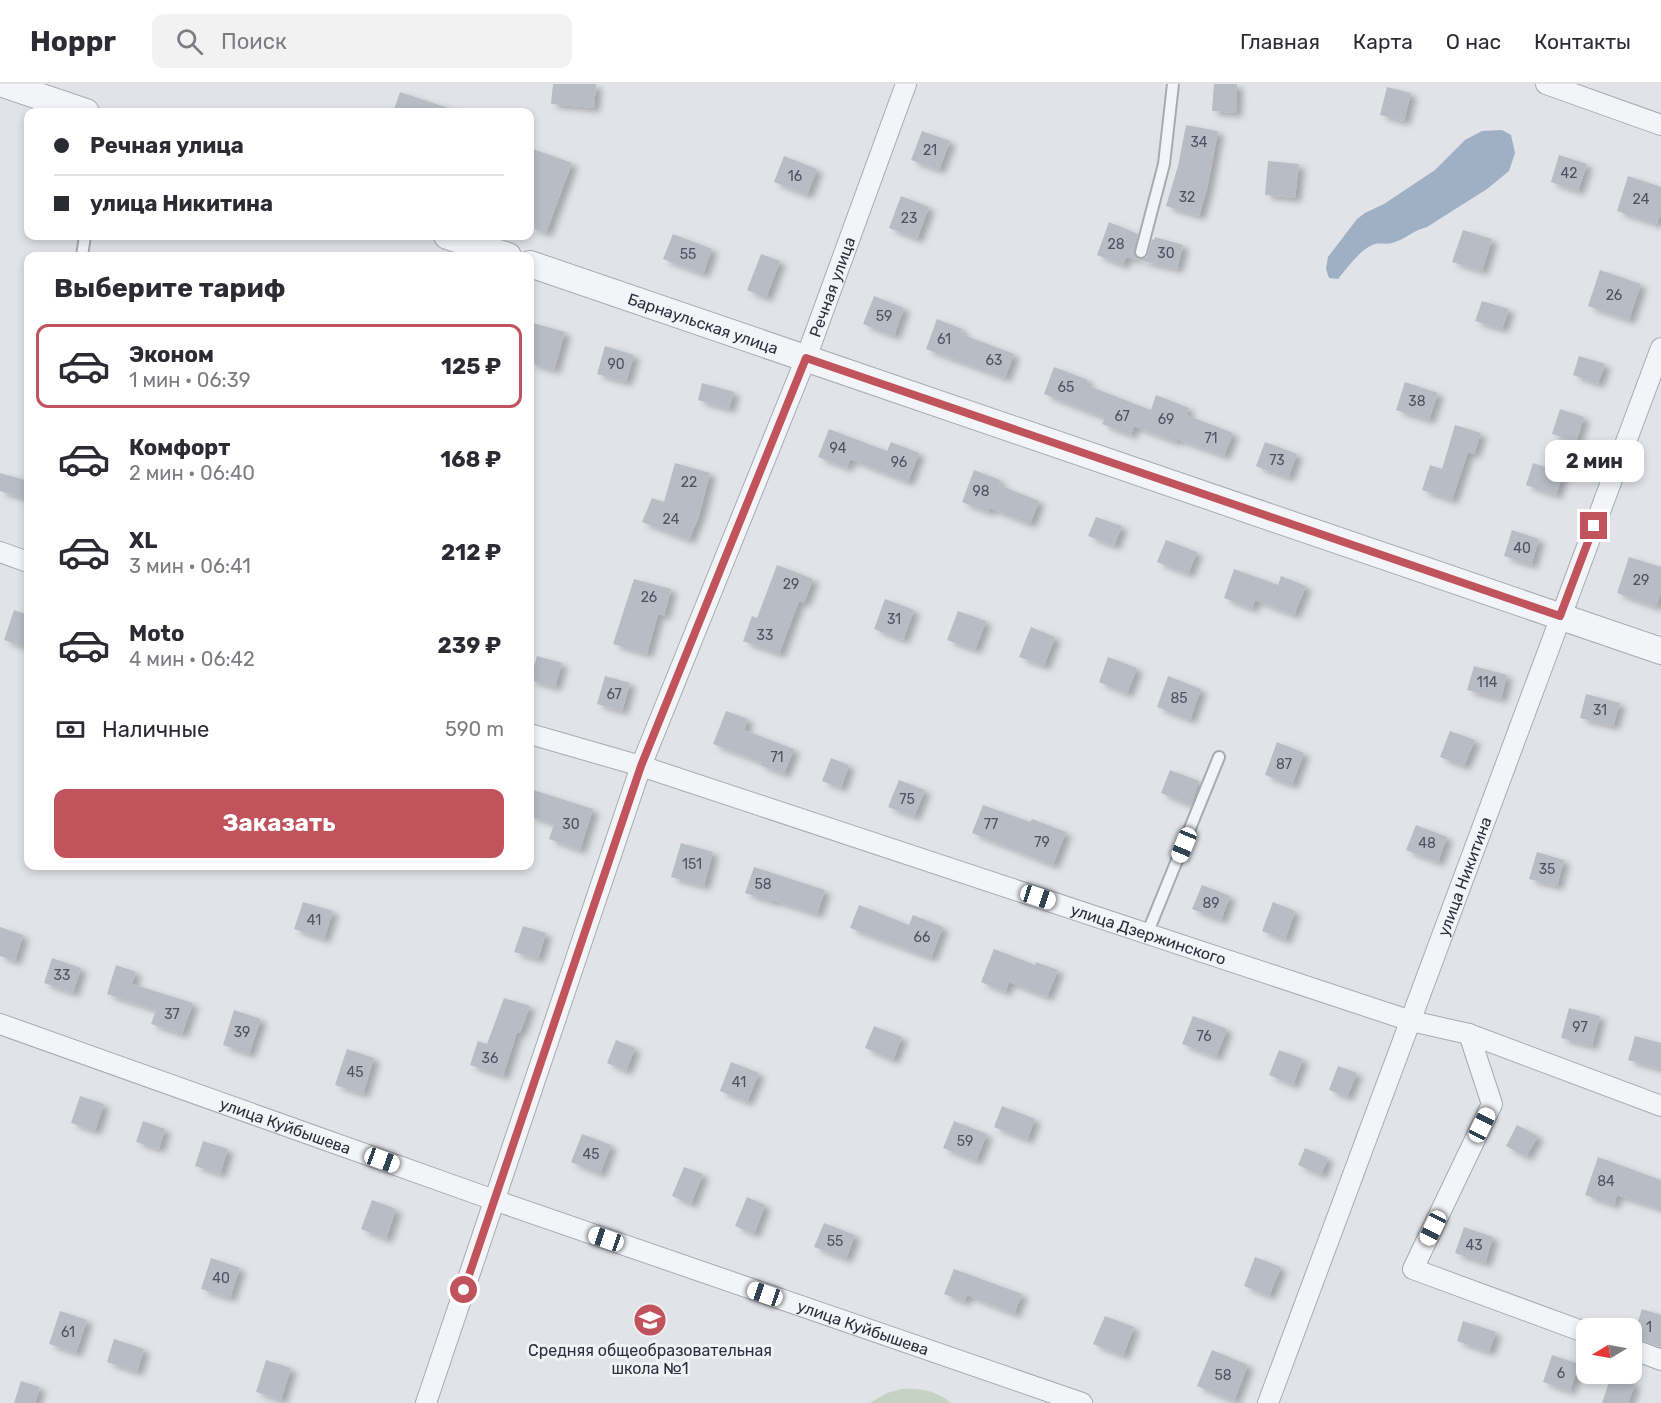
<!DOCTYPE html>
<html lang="ru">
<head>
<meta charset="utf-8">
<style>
  body { margin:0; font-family:Rubik,sans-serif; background:#f2f2f3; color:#2b2b33; height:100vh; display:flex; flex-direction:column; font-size:22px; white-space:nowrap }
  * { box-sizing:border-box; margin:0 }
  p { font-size:20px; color:#7c7c81 }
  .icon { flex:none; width:33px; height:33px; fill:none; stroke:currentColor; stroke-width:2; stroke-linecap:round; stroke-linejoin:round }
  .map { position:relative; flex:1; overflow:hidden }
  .details { position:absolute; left:24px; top:168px; width:510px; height:618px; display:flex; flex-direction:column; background:#fff; border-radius:12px; box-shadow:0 3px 9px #0003 }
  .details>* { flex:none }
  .top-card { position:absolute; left:24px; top:24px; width:510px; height:132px; border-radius:12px; box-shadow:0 3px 9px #0003; display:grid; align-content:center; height:132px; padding:0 30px; background:#fff }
  .needle { width:39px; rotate:260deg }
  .tools { position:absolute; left:1576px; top:1234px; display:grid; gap:12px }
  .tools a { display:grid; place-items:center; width:66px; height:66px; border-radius:12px; background:#fff; box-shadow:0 3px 9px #0003; font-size:30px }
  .end { position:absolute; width:27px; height:27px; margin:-14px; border:8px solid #c0535c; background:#fff; box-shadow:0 0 0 3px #fff }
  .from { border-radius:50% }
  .bubble { position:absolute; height:42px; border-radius:12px; background:#fff; box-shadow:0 3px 9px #0003; font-size:20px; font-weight:700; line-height:42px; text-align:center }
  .car { position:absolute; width:18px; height:36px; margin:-18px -9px; border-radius:8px; box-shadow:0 0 4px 2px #0007; background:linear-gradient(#fff 24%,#345 0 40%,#fff 0 76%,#345 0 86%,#fff 0) }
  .top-card b { display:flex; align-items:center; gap:21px; height:57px; font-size:22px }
  .top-card b+b { border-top:2px solid #e1e1e2 }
  .top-card i { width:15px; height:15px; background:#2b2b33 }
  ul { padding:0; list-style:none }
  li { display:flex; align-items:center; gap:18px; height:84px; margin:0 12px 9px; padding:0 18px; border:3px solid transparent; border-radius:12px }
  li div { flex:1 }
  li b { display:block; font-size:22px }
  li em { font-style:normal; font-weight:700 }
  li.active { border-color:#c0535c }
  li>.icon { width:54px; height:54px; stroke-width:1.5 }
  h2 { padding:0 30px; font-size:27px; line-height:72px }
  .pay { display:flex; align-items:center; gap:15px; height:66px; padding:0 30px; font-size:22px }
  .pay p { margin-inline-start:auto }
  .cta { display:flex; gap:12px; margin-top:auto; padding:12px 30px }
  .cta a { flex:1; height:69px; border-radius:12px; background:#c0535c; color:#fff; font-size:24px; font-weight:700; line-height:69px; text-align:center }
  header { display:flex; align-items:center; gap:36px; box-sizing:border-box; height:84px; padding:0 30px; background:#fff; border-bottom:2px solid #e1e1e2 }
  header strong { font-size:28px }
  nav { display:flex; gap:33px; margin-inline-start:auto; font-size:21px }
  .search { width:420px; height:54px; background:#f2f2f3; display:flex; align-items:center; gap:15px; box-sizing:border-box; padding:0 21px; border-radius:12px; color:#7c7c81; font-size:22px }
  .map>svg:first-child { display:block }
</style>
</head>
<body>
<header>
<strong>Hoppr</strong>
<div class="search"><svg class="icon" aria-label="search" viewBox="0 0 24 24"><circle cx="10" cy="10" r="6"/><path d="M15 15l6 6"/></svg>Поиск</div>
<nav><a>Главная</a><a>Карта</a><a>О нас</a><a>Контакты</a></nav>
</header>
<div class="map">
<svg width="1661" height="1319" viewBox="0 0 1661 1319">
  <defs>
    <filter id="shadow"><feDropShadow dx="6" dy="4" stdDeviation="3" flood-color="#0004"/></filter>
  </defs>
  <rect width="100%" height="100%" fill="#e1e3e8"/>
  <!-- green -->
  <path fill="#c5d1c3" d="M902,1305c18,-1 35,2 49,14h-81l17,-10z"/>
  <!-- water -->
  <path fill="#9fafc4" d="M1502,46l9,5 4,18 -6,18 -22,18 -60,38c-13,3 -23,13 -35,16 -7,2 -13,-1 -20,2 -14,7 -24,22 -34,34l-9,-1 -3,-9 2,-12 29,-38 8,-6 19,-9 51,-34 30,-30 17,-9z"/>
  <!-- building -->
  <path fill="#b8bcc4" filter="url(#shadow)" d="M553,0h43l-2,24 -43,-4z
    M1214,0h23l-1,29 -24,-2z
    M1387,3l24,6 -7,28 -24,-6z
    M400,8l51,17 -1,3h-57z
    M1186,41l32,6 -11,58 -8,27 -33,-10 12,-40z
    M922,47l28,10 -11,29 -28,-10z
    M530,64l42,15 -26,70 -16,-6z
    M1559,71l28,9 -9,27 -27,-9z
    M784,72l33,13 -10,26 -33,-13z
    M1268,77l31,3 -4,34 -30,-3z
    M1628,92l33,11v25l-4,12 -40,-13z
    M901,112l28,11 -12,32 -28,-11z
    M1109,138l29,12 -4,19 5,6 8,-2 5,-18 2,1 1,-3 28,8 -6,24 -51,-12 -3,8 -26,-10z
    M1463,146l29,9 -10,32 -30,-9z
    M673,150l39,15 -9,25 -40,-15z
    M761,170l19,7 -14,37 -19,-8z
    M1600,186l41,14 -12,36 -41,-14z
    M874,212l30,12 -10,28 -31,-12z
    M1482,217l27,8 -7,20 -27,-8z
    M937,235l25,10 -1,5 53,20 -9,24 -79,-29z
    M533,239l32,9 -11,38 -24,-7v-28z
    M605,262l29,9 -8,27 -29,-8z
    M1579,272l26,8 -7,20 -25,-9z
    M1054,283l34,13 -2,5 65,25 5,-15 33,13 -3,7 47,18 -9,23 -47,-17 -1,3 -42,-16 -3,9 -29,-11 3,-6 -61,-24z
    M1405,298l33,11 -9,27 -33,-10z
    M702,299l32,9 -5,17 -31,-9z
    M1560,325l24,8 -8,25 -24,-8z
    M1455,341l26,8 -7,21 -6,-2 -16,48 -30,-10 8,-25 12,4z
    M829,345l58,22 4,-9 28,11 -11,29 -58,-23 -3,9 -29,-11z
    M1265,358l32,12 -9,24 -32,-12z
    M675,379l35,10 -11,43 -10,24 -47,-18 10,-24 12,4z
    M1533,379l30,10 -7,22 -30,-10z
    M974,386l26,10 -1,5 40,16 -9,23 -40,-16 -2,4 -26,-10z
    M0,389l28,8v18l-28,-8z
    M1096,433l26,9 -8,20 -26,-10z
    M1512,446l27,9 -8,26 -27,-9z
    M1166,456l31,12 -9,22 -31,-12z
    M1629,473l32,10v25l-5,15 -39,-14z
    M777,481l36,14 -9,24 -5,-2 -20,53 -36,-13 9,-25 5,2z
    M1234,485l44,16 3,-9 25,10 -12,29 -39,-15 -3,9 -28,-11z
    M634,495l37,10 -7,27 -6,-2 -11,40 -34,-10z
    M885,515l29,11 -11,30 -29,-11z
    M14,526l14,5v33l-24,-8z
    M958,527l28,10 -11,29 -28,-10z
    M1031,543l24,10 -11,29 -25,-9z
    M537,572l25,7 -7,24 -25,-7z
    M1108,573l29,11 -10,26 -28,-12z
    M1474,582l33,9 -6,24 -34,-9z
    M605,592l25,7 -8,28 -25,-7z
    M1168,592l33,13 -11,31 -33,-13z
    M1586,610l34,9 -7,23 -33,-8z
    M726,627l22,8 -4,11 50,19 -10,25 -24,-9 1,-3 -48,-18z
    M1450,647l25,9 -11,26 -24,-9z
    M1277,658l27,11 -12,32 -27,-10z
    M831,674l18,7 -8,23 -19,-7z
    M1170,686l29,11 -8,24 -30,-12z
    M899,696l26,10 -11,27 -26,-10z
    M530,705l63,20 -13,41 -31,-11 5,-15 -24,-8z
    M983,721l47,17 2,-3 34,13 -13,33 -81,-32z
    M1416,741l31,12 -9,25 -32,-12z
    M681,759l32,9 -9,34 -33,-9z
    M1537,768l27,8 -7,26 -28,-7z
    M754,783l71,23 -8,24 -44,-14v2l-28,-9z
    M1202,801l28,11 -9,24 -29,-11z
    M303,818l30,9 -9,28 -30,-10z
    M1273,818l22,9 -10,29 -23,-9z
    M859,821l50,20 4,-10 30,12 -12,31 -81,-30z
    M523,842l23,7 -8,26 -24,-7z
    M0,843l23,8 -8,26 -15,-5z
    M994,865l41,16 1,-3 22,8 -11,27 -38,-15 -4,10 -24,-10z
    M52,874l29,10 -8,25 -29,-10z
    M116,881l20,7 -4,12 61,19 -11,31 -31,-10 5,-14 -49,-16z
    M504,914l26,8 -10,27 -3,-1 -14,44 -33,-11 8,-24 9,3z
    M1569,924l31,8 -8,30 -31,-8z
    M234,926l27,9 -12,35 -26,-9z
    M1193,932l34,13 -11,28 -34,-13z
    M874,942l28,11 -9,23 -28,-12z
    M1635,952l26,7v26l-33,-9z
    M616,956l19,8 -9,23 -19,-8z
    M347,965l27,9 -11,36 -28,-9z
    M1279,966l24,9 -10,26 -24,-10z
    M731,978l28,11 -12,29 -27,-11z
    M1338,982l19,7 -10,24 -18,-7z
    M80,1012l24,8 -9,27 -24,-8z
    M1002,1022l33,13 -8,21 -33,-13z
    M143,1037l22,8 -6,20 -23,-7z
    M954,1037l33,13 -11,27 -33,-13z
    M1517,1041l21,11 -12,21 -20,-11z
    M582,1050l29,11 -11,29 -29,-12z
    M203,1057l25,8 -8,25 -25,-8z
    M1305,1064l23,10 -7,17 -23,-10z
    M1598,1073l63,23v29l-44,-14 -3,10 -29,-10z
    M684,1083l19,7 -12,30 -19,-8z
    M747,1113l18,8 -11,29 -19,-8z
    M372,1116l24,9 -10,30 -25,-10z
    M824,1139l31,12 -9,24 -32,-12z
    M1464,1143l29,10 -8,26 -30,-10z
    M1255,1173l26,10 -12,29 -25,-10z
    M211,1174l29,10 -10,30 -29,-9z
    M954,1185l68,25 -8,20 -47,-19 -3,7 -20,-8z
    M1642,1225l19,6v32l-28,-10z
    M60,1227l27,9 -11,33 -27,-9z
    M1105,1232l29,11 -11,29 -30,-12z
    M1463,1237l33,11 -7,20 -32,-11z
    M114,1255l30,10 -7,23 -30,-10z
    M1212,1266l36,15 -14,36 -37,-15z
    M1552,1271l27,9 -9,27 -27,-9z
    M266,1276l25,8 -10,32 -25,-8z
    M1611,1292l24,8 -7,19h-26z
    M21,1297l19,6 -5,16h-21z"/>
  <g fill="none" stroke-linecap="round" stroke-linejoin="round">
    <defs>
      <path id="service" d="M1141,168l23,-88 9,-80
        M82,172l3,-20
        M1147,850l72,-177"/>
      <g id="minor">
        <path d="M1546,0l115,41"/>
        <path d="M0,468l28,10"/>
        <path id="s1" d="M530,650l111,32 770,255 58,13 192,72"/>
        <path id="s2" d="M0,940l494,176 588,203"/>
        <path d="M1469,950l23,70 -79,165 174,64"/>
        <path d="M1632,1265l29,11"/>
        <path id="s3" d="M426,1319l215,-637 165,-408 100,-274"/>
        <path id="s4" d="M1268,1319l393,-1055"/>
      </g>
      <g id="tertiary">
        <path d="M3,0l83,28"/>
        <path d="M447,152l61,20"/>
        <path id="s5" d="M530,180l1131,387"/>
      </g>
    </defs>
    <!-- service casing -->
    <use href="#service" stroke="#a7aab2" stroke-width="14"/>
    <!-- minor casing -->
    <use href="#minor" stroke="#a7aab2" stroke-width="22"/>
    <!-- tertiary casing -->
    <use href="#tertiary" stroke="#a7aab2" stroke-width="28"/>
    <!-- service -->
    <use href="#service" stroke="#f3f4f7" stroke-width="10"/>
    <!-- minor -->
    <use href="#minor" stroke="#f3f4f7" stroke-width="20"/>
    <!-- tertiary -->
    <use href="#tertiary" stroke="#f3f4f7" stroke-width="26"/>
  </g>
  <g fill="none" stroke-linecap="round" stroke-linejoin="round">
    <!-- route -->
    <path stroke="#c0535c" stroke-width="8" d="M464,1206l177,-524 165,-408 754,258 34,-90"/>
  </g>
  <!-- icons -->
  <defs>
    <symbol id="school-disc" viewBox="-11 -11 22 22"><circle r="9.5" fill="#c0535c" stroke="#f0f2f6"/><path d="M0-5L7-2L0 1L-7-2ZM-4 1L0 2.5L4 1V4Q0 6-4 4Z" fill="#fff"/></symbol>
  </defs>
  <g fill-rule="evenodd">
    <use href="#school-disc" x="631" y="1217" width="38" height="38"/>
  </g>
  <g text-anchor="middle" stroke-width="6" stroke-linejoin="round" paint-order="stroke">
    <!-- number labels -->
    <g font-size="14" fill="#4e5360">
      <text x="1199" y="63">34</text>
      <text x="930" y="71">21</text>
      <text x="1569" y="94">42</text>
      <text x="795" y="97">16</text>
      <text x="1187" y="118">32</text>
      <text x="1641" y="120">24</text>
      <text x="909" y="139">23</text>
      <text x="1116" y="165">28</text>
      <text x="1166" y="174">30</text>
      <text x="688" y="175">55</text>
      <text x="1614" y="216">26</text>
      <text x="884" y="237">59</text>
      <text x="944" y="260">61</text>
      <text x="994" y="281">63</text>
      <text x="616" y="285">90</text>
      <text x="1066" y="308">65</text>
      <text x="1417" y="322">38</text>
      <text x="1122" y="337">67</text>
      <text x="1166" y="340">69</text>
      <text x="1211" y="359">71</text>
      <text x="838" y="369">94</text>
      <text x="1277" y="381">73</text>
      <text x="899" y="383">96</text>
      <text x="689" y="403">22</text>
      <text x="981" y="412">98</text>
      <text x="671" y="440">24</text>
      <text x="1522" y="469">40</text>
      <text x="1641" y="501">29</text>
      <text x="791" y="505">29</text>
      <text x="649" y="518">26</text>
      <text x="894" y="540">31</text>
      <text x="765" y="556">33</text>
      <text x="1487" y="603">114</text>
      <text x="614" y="615">67</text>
      <text x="1179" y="619">85</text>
      <text x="1600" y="631">31</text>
      <text x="777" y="678">71</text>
      <text x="1284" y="685">87</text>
      <text x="907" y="720">75</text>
      <text x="571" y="745">30</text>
      <text x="991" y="745">77</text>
      <text x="1042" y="763">79</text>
      <text x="1427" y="764">48</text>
      <text x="692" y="785">151</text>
      <text x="1547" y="790">35</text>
      <text x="763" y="805">58</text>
      <text x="1211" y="824">89</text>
      <text x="314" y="841">41</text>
      <text x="922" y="858">66</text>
      <text x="62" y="896">33</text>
      <text x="172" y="935">37</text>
      <text x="1580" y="948">97</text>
      <text x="242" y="953">39</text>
      <text x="1204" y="957">76</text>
      <text x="490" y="979">36</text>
      <text x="355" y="993">45</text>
      <text x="739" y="1003">41</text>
      <text x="965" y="1062">59</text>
      <text x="591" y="1075">45</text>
      <text x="1606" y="1102">84</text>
      <text x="835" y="1162">55</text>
      <text x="1474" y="1166">43</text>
      <text x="221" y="1199">40</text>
      <text x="1649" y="1248">1</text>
      <text x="68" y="1253">61</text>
      <text x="1561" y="1294">6</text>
      <text x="1223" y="1296">58</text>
    </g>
    <!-- street labels -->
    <g font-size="16" fill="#2b303e" stroke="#f0f2f6">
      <text dy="6" stroke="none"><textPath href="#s3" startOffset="1188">Речная улица</textPath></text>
      <text dy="6" stroke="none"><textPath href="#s5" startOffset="183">Барнаульская улица</textPath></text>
      <text dy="6" stroke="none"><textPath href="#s4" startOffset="562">улица Никитина</textPath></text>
      <text dy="6" stroke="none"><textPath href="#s1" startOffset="650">улица Дзержинского</textPath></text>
      <text dy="6" stroke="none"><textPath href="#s2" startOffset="303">улица Куйбышева</textPath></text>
      <text dy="6" stroke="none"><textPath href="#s2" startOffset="915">улица Куйбышева</textPath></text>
    </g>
    <!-- poi labels -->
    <g font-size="16" fill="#2b303e" stroke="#f0f2f6">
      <text x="650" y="1272">Средняя общеобразовательная<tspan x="650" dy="18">школа №1</tspan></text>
    </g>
  </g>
</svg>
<div class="tools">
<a><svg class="needle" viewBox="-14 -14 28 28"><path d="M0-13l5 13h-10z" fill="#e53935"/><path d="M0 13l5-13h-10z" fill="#7c7c81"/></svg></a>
</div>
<i class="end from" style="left:464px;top:1206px"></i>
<i class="end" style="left:1594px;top:442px"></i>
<div class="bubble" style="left:1545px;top:356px;width:99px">2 мин</div>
<i class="car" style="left:1184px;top:761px;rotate:202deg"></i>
<i class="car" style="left:1038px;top:813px;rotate:108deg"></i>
<i class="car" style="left:1482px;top:1041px;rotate:26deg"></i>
<i class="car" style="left:382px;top:1076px;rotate:110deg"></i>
<i class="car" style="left:1433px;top:1144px;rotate:206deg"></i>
<i class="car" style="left:606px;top:1155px;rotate:289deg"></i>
<i class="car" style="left:765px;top:1210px;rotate:289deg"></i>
<div class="top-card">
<b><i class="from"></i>Речная улица</b>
<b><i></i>улица Никитина</b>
</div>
<section class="details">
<h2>Выберите тариф</h2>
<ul>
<li class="active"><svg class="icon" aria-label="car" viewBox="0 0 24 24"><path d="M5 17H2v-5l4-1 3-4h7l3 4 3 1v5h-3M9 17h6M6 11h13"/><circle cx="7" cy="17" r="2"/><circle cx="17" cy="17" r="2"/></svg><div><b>Эконом</b><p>1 мин · 06:39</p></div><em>125 ₽</em></li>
<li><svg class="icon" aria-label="car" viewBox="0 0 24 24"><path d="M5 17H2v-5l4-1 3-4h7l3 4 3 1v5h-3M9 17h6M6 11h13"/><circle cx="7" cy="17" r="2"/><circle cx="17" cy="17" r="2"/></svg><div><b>Комфорт</b><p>2 мин · 06:40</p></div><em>168 ₽</em></li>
<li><svg class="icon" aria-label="car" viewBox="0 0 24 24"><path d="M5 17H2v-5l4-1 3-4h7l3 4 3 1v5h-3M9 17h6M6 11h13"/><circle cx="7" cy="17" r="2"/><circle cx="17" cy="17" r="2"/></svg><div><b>XL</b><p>3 мин · 06:41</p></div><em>212 ₽</em></li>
<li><svg class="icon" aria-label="car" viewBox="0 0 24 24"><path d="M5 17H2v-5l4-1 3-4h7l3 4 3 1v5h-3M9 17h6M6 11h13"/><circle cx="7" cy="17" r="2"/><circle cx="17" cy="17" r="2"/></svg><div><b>Moto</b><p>4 мин · 06:42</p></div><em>239 ₽</em></li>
</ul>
<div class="pay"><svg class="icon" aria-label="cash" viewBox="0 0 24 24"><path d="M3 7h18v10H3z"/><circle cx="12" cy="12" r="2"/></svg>Наличные<p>590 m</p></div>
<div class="cta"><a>Заказать</a></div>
</section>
</div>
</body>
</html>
